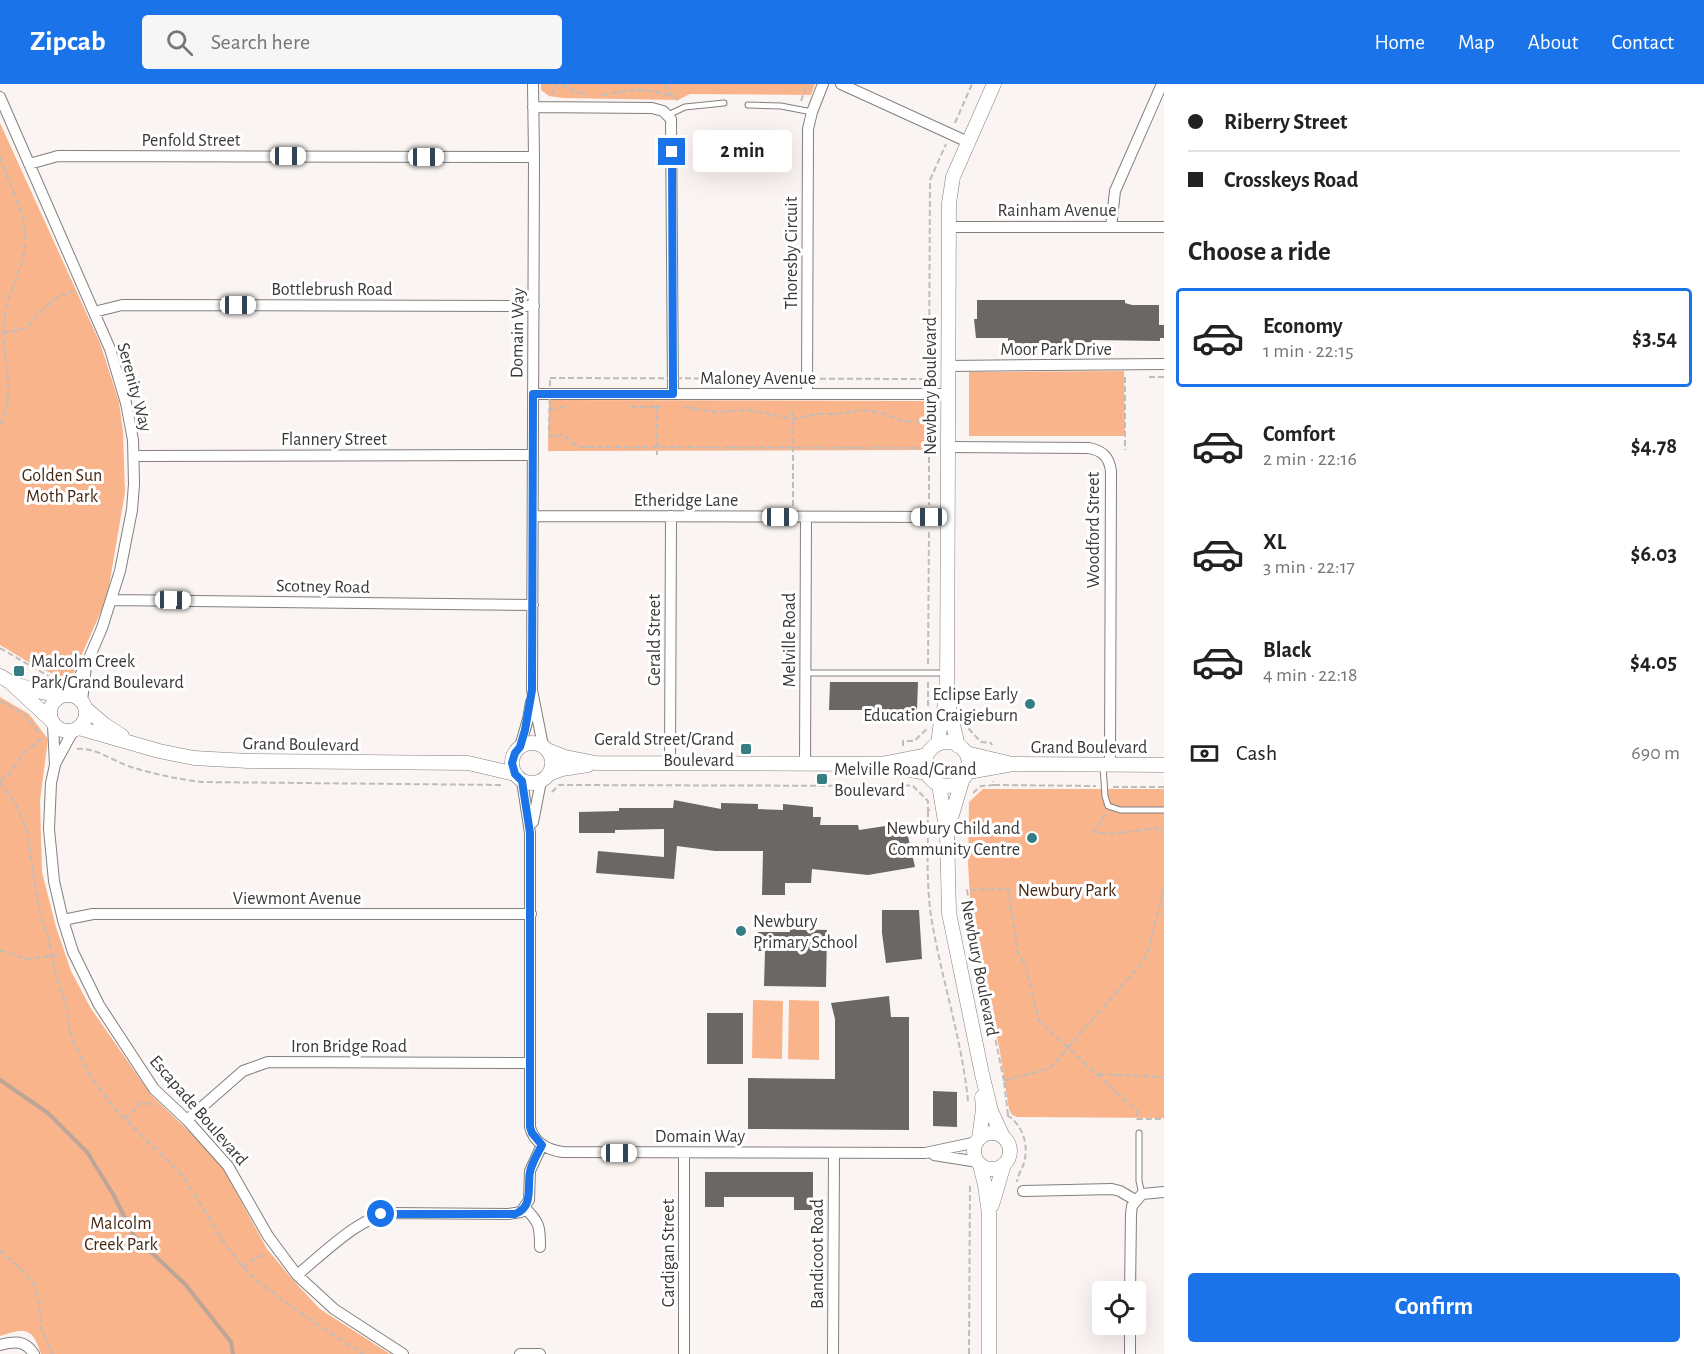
<!DOCTYPE html>
<html lang="en">
<head>
<meta charset="utf-8">
<style>
  body { margin:0; font-family:"Alegreya Sans",sans-serif; background:#f6f6f6; color:#222; height:100vh; display:flex; flex-direction:column; font-size:22px; white-space:nowrap }
  * { box-sizing:border-box; margin:0 }
  p { font-size:20px; color:#767676 }
  .icon { flex:none; width:33px; height:33px; fill:none; stroke:currentColor; stroke-width:2; stroke-linecap:round; stroke-linejoin:round }
  .map { position:relative; flex:1; overflow:hidden }
  .drawer { display:flex; flex-direction:column; background:#fff; width:540px }
  .drawer>* { flex:none }
  .guide { display:grid; align-content:center; height:132px; padding:0 24px; background:#fff }
  .buttons { position:absolute; left:1092px; top:1197px; display:grid; gap:12px }
  .buttons a { display:grid; place-items:center; width:54px; height:54px; border-radius:6px; background:#fff; box-shadow:0 6px 24px #0002; font-size:30px }
  .end { position:absolute; width:27px; height:27px; margin:-14px; border:8px solid #1a73e8; background:#fff; box-shadow:0 0 0 3px #fff }
  .from { border-radius:50% }
  .bubble { position:absolute; height:42px; border-radius:6px; background:#fff; box-shadow:0 6px 24px #0002; font-size:20px; font-weight:600; line-height:42px; text-align:center }
  .car { position:absolute; width:18px; height:36px; margin:-18px -9px; border-radius:8px; box-shadow:0 0 4px 2px #0007; background:linear-gradient(#fff 24%,#345 0 40%,#fff 0 76%,#345 0 86%,#fff 0) }
  .guide b { display:flex; align-items:center; gap:21px; height:57px; font-size:22px }
  .guide b+b { border-top:2px solid #e0e0e0 }
  .guide i { width:15px; height:15px; background:#222 }
  ul { padding:0; list-style:none }
  li { display:flex; align-items:center; gap:18px; height:99px; margin:0 12px 9px; padding:0 12px; border:3px solid transparent; border-radius:6px }
  li div { flex:1 }
  li b { display:block; font-size:22px }
  li em { font-style:normal; font-weight:600 }
  li.active { border-color:#1a73e8 }
  li>.icon { width:54px; height:54px; stroke-width:1.5 }
  h2 { padding:0 24px; font-size:27px; line-height:72px }
  .pay { display:flex; align-items:center; gap:15px; height:66px; padding:0 24px; font-size:22px }
  .pay p { margin-inline-start:auto }
  .action { display:flex; gap:12px; margin-top:auto; padding:12px 24px }
  .action a { flex:1; height:69px; border-radius:6px; background:#1a73e8; color:#fff; font-size:24px; font-weight:600; line-height:69px; text-align:center }
  header { display:flex; align-items:center; gap:36px; box-sizing:border-box; height:84px; padding:0 30px; background:#1a73e8; color:#fff }
  header strong { font-size:28px }
  nav { display:flex; gap:33px; margin-inline-start:auto; font-size:21px }
  .search { width:420px; height:54px; background:#f6f6f6; display:flex; align-items:center; gap:15px; box-sizing:border-box; padding:0 21px; border-radius:6px; color:#767676; font-size:22px }
  main { display:flex; flex:1; min-height:0 }
  .map>svg:first-child { display:block }
</style>
</head>
<body>
<header>
<strong>Zipcab</strong>
<div class="search"><svg class="icon" aria-label="search" viewBox="0 0 24 24"><circle cx="10" cy="10" r="6"/><path d="M15 15l6 6"/></svg>Search here</div>
<nav><a>Home</a><a>Map</a><a>About</a><a>Contact</a></nav>
</header>
<main>
<div class="map">
<svg width="1164" height="1270" viewBox="0 0 1164 1270">
  <rect width="100%" height="100%" fill="#faf5f2"/>
  <!-- green -->
  <path fill="#fab48b" d="M541,0h274l-4,11 -121,-1 -12,6 -115,-2 -14,-2 -8,-6z
    M0,39l100,220 19,59 4,29 2,61 -18,106 -37,83 -35,-15 -35,-21z
    M1124,287l1,65h-156v-64z
    M549,316l377,1v49l-378,1z
    M0,613l29,17 19,25 -8,62 2,71 14,55 15,44 19,36 61,88 47,45 26,30 43,79 25,30 28,30 70,45h-349c-9,-27 -15,-26 -41,-18z
    M983,705h181v329l-147,-1 -5,-2 -3,-6 -9,-57 -29,-137 -3,-51 1,-62z
    M753,916l30,1 -1,58 -30,-1z
    M789,916l30,1v59l-31,-1z"/>
  <g fill="none" stroke-linecap="round" stroke-linejoin="round">
    <!-- stream -->
    <path stroke="#bda597" stroke-width="4" d="M0,996l48,33 39,39 26,42 21,42 51,48 46,58 2,12"/>
  </g>
  <!-- building -->
  <path fill="#6b6765" d="M977,216h148v3l7,2h27v20h5v13h-4v3l-68,-1v2l-34,2 -50,-1v-5h-32l-2,-19h3z
    M830,598h88l-1,28h-88z
    M674,716l47,9v-6l37,1v5l25,1v-6l30,3v10h8l-1,8h38l1,5 46,-7 10,44 -47,8 -56,-6 -1,14h-26v12h-23l1,-44h-48l-38,-5 -3,33 -78,-6 2,-22 66,6v-28l-49,1v3h-36v-21l40,-1v-3h54z
    M882,826h37l3,49 -36,4 -4,-30z
    M790,845l37,1 -1,57 -62,-1 1,-35h-7v-19h32z
    M889,912l2,21h18v113l-161,-1v-51l87,1v-60l-4,-16z
    M707,929h36v51h-36z
    M933,1007l24,1v35l-24,-1z
    M705,1088h108v38h-19v-13h-70v10h-19z"/>
  <g fill="none" stroke-linecap="round" stroke-linejoin="round">
    <defs>
      <path id="service" d="M748,21l33,1 31,6
        M668,31l17,-8 39,-4
        M806,589h139
        M1103,682l2,30 3,10 12,4h44
        M1139,1049v48l3,13"/>
      <path id="minor" d="M533,0l1,73 -2,533 11,56
        M841,0l127,58
        M0,13l110,252 16,54 7,37 1,44 -2,26 -12,61 -18,57 -15,35 -18,32
        M533,23l119,1 11,3 8,8 2,275
        M29,80l29,-8 476,1
        M949,143h215
        M1111,143l4,-36 47,-107
        M94,228l28,-7 412,1
        M948,282l216,-2
        M533,310h415
        M807,310l1,-265 4,-17 11,-28
        M948,363l141,1c14,3 20,9 22,23l-1,294
        M134,372l399,-1
        M533,432l415,1
        M112,516l421,5
        M82,617l4,-35
        M53,641l2,40 -4,18 -2,46 5,52 9,39 10,32 26,53 55,84 33,31 41,46 40,70 29,39 37,34 69,45
        M520,663l8,-28 3,-17
        M670,679l1,-247
        M55,680l18,-33
        M805,680l1,-247
        M522,697l8,52v294c4,16 18,23 33,25l362,1 52,-11
        M533,738l8,-41
        M63,836l30,-6h438
        M187,1036l56,-49 25,-9 262,1
        M934,1071l44,7
        M1023,1107l89,-2 8,2 15,9
        M525,1124c15,15 15,19 15,39
        M297,1191c25,-20 62,-58 93,-62l118,1 13,-2 8,-12 1,-29 12,-26
        M1130,1208l1,-78 1,-8 10,-12 22,-2
        M0,1261c15,-4 25,-5 34,9
        M520,1270h20
        M684,1270v-201
        M833,1270l1,-200
        M1130,1270v-30"/>
      <path id="tertiary" d="M0,592l10,6 40,37
        M15,600l21,7 26,5
        M50 629a18 18 0 1 1 36 0a18 18 0 1 1-36 0Z
        M947,615l11,47
        M85,624l20,17 17,11
        M79,644l80,23 35,7 54,3 220,2 47,11
        M925 680a22 22 0 1 1 44 0a22 22 0 1 1-44 0Z
        M512 679a20 20 0 1 1 40 0a20 20 0 1 1-40 0Z
        M938,660l3,-23 6,-24 2,-494 4,-26 41,-93
        M547,666l18,7 31,6 285,1 46,-9
        M966,669l42,10
        M889,682l38,7
        M968,688l45,-8 151,1
        M549,690l13,-5 26,-4
        M939,701l8,48 2,80 33,161 9,37 12,26
        M948,744l14,-47
        M974 1067a18 18 0 1 1 36 0a18 18 0 1 1-36 0Z
        M979,1055l4,-30 -1,-12
        M980,1081l5,20 4,29v140
        M992,1121l12,-41"/>
    </defs>
    <!-- service casing -->
    <use href="#service" stroke="#837f7c" stroke-width="7"/>
    <!-- minor casing -->
    <use href="#minor" stroke="#837f7c" stroke-width="12"/>
    <!-- tertiary casing -->
    <use href="#tertiary" stroke="#837f7c" stroke-width="15"/>
    <!-- path -->
    <path stroke="#c0bcba" stroke-width="2" stroke-dasharray="6 3" stroke-linecap="butt" d="M562,0l12,7 14,4
      M665,0l8,13 5,3
      M552,11l5,-11
      M602,11c30,-5 41,-9 71,2
      M801,17l6,-17
      M955,39l17,-39
      M0,73c8,24 22,49 25,74 4,31 -18,59 -21,89 -3,26 6,51 4,77 -1,11 -5,21 -8,31
      M3,249l24,-5 12,-15 17,-15 17,-7
      M1125,293v73
      M1149,293h15
      M550,294l379,1v69l-351,-1 -15,-12 -14,1z
      M929,294l1,-198 16,-36
      M657,322v49
      M631,323h30
      M685,323l30,5 34,-2 44,9 24,-5h22l23,-4 20,3 21,8 33,2
      M550,325l15,-2
      M929,364v57
      M793,422v-100
      M0,564l57,33
      M928,580l1,-135
      M928,598v30
      M0,617l25,14 15,20
      M966,636l2,8 13,14 10,1 1,2
      M903,662v-5h11l13,-12
      M77,665c18,-2 36,12 54,18 23,7 46,12 70,15l300,3
      M0,697l10,-8 13,-19 18,-15
      M0,698l15,21 12,28 12,80 10,29 7,35 10,30 5,32 19,38 24,33 70,69 39,64 20,26 13,13 50,37 57,37
      M904,701l9,1 15,15v9h2
      M994,701l102,1
      M1113,703h51
      M552,708l7,-7 345,1
      M973,709l8,-7 13,-1 -1,-4
      M928,727c0,35 -2,70 3,105 10,62 31,123 37,185
      M1105,730l-11,18 17,2 45,-6 8,5
      M0,866l26,9 35,-4
      M1098,990l66,3
      M1004,997l-25,-121 -12,-70 41,-1 10,64 7,11 14,57 98,90v8h27
      M1007,1031c16,10 22,30 17,48 -2,6 -6,12 -7,19
      M1008,1031l-4,-34 46,-13 93,-106 6,-14 15,-61
      M125,1035l16,-16 11,1
      M0,1166l26,24 8,12 4,12 4,32 10,24
      M243,1183l14,-10 10,-2
      M969,1270l1,-171"/>
    <!-- service -->
    <use href="#service" stroke="#fff" stroke-width="5"/>
    <!-- minor -->
    <use href="#minor" stroke="#fff" stroke-width="10"/>
    <!-- tertiary -->
    <use href="#tertiary" stroke="#fff" stroke-width="14"/>
  </g>
  <g fill="none" stroke-linecap="round" stroke-linejoin="round">
    <!-- route -->
    <path stroke="#1a73e8" stroke-width="8" d="M381,1130h134c19,-7 12,-27 15,-42 2,-10 8,-19 12,-27l-10,-12 -2,-6v-294l-8,-52 -7,-7 -3,-11 3,-10 5,-6 5,-17 7,-40 1,-296h140l-1,-242"/>
  </g>
  <!-- markers -->
  <g fill="#357d82" stroke="#fff" stroke-width="2">
    <rect x="13" y="581" width="12" height="12" rx="3"/>
    <circle cx="1030" cy="620" r="6"/>
    <rect x="740" y="659" width="12" height="12" rx="3"/>
    <rect x="816" y="689" width="12" height="12" rx="3"/>
    <circle cx="1032" cy="754" r="6"/>
    <circle cx="741" cy="847" r="6"/>
  </g>
  <g text-anchor="middle" stroke-width="6" stroke-linejoin="round" paint-order="stroke">
    <!-- street labels -->
    <g font-size="18" fill="#3b3938" stroke="#fff">
      <text x="191" y="62">Penfold Street</text>
      <text x="1057" y="132">Rainham Avenue</text>
      <text transform="translate(791 169) rotate(-90)" y="6">Thoresby Circuit</text>
      <text x="332" y="211">Bottlebrush Road</text>
      <text transform="translate(517 249) rotate(-89)" y="6">Domain Way</text>
      <text x="1056" y="271">Moor Park Drive</text>
      <text x="758" y="300">Maloney Avenue</text>
      <text transform="translate(930 302) rotate(-90)" y="6">Newbury Boulevard</text>
      <text transform="translate(135 303) rotate(75)" y="6">Serenity Way</text>
      <text x="334" y="361">Flannery Street</text>
      <text x="686" y="422">Etheridge Lane</text>
      <text transform="translate(1093 446) rotate(-90)" y="6">Woodford Street</text>
      <text transform="translate(323 502) rotate(1)" y="6">Scotney Road</text>
      <text transform="translate(654 556) rotate(-90)" y="6">Gerald Street</text>
      <text transform="translate(789 556) rotate(-90)" y="6">Melville Road</text>
      <text transform="translate(301 660) rotate(1)" y="6">Grand Boulevard</text>
      <text x="1089" y="669">Grand Boulevard</text>
      <text x="297" y="820">Viewmont Avenue</text>
      <text transform="translate(980 884) rotate(79)" y="6">Newbury Boulevard</text>
      <text x="349" y="968">Iron Bridge Road</text>
      <text transform="translate(199 1026) rotate(49)" y="6">Escapade Boulevard</text>
      <text x="700" y="1058">Domain Way</text>
      <text transform="translate(668 1169) rotate(-90)" y="6">Cardigan Street</text>
      <text transform="translate(817 1170) rotate(-90)" y="6">Bandicoot Road</text>
    </g>
    <!-- park labels -->
    <g font-size="18" fill="#482813" stroke="#fff">
      <text x="62" y="397">Golden Sun<tspan x="62" dy="21">Moth Park</tspan></text>
      <text x="1067" y="812">Newbury Park</text>
      <text x="121" y="1145">Malcolm<tspan x="121" dy="21">Creek Park</tspan></text>
    </g>
    <!-- poi labels -->
    <g font-size="18" fill="#3b3938" stroke="#fff" text-anchor="start">
      <text x="31" y="583">Malcolm Creek<tspan x="31" dy="21">Park/Grand Boulevard</tspan></text>
      <text x="1018" y="616" text-anchor="end">Eclipse Early<tspan x="1018" dy="21">Education Craigieburn</tspan></text>
      <text x="734" y="661" text-anchor="end">Gerald Street/Grand<tspan x="734" dy="21">Boulevard</tspan></text>
      <text x="834" y="691">Melville Road/Grand<tspan x="834" dy="21">Boulevard</tspan></text>
      <text x="1020" y="750" text-anchor="end">Newbury Child and<tspan x="1020" dy="21">Community Centre</tspan></text>
      <text x="753" y="843">Newbury<tspan x="753" dy="21">Primary School</tspan></text>
    </g>
  </g>
</svg>
<div class="buttons">
<a><svg class="icon" aria-label="locate" viewBox="0 0 24 24"><circle cx="12" cy="12" r="6"/><path d="M12 2v4M12 18v4M2 12h4M18 12h4"/></svg></a>
</div>
<i class="end from" style="left:381px;top:1130px"></i>
<i class="end" style="left:672px;top:68px"></i>
<div class="bubble" style="left:693px;top:46px;width:99px">2 min</div>
<i class="car" style="left:288px;top:72px;rotate:90deg"></i>
<i class="car" style="left:426px;top:73px;rotate:90deg"></i>
<i class="car" style="left:238px;top:221px;rotate:90deg"></i>
<i class="car" style="left:780px;top:433px;rotate:90deg"></i>
<i class="car" style="left:929px;top:433px;rotate:270deg"></i>
<i class="car" style="left:173px;top:516px;rotate:91deg"></i>
<i class="car" style="left:619px;top:1069px;rotate:90deg"></i>
</div>
<section class="drawer">
<div class="guide">
<b><i class="from"></i>Riberry Street</b>
<b><i></i>Crosskeys Road</b>
</div>
<h2>Choose a ride</h2>
<ul>
<li class="active"><svg class="icon" aria-label="car" viewBox="0 0 24 24"><path d="M5 17H2v-5l4-1 3-4h7l3 4 3 1v5h-3M9 17h6M6 11h13"/><circle cx="7" cy="17" r="2"/><circle cx="17" cy="17" r="2"/></svg><div><b>Economy</b><p>1 min · 22:15</p></div><em>$3.54</em></li>
<li><svg class="icon" aria-label="car" viewBox="0 0 24 24"><path d="M5 17H2v-5l4-1 3-4h7l3 4 3 1v5h-3M9 17h6M6 11h13"/><circle cx="7" cy="17" r="2"/><circle cx="17" cy="17" r="2"/></svg><div><b>Comfort</b><p>2 min · 22:16</p></div><em>$4.78</em></li>
<li><svg class="icon" aria-label="car" viewBox="0 0 24 24"><path d="M5 17H2v-5l4-1 3-4h7l3 4 3 1v5h-3M9 17h6M6 11h13"/><circle cx="7" cy="17" r="2"/><circle cx="17" cy="17" r="2"/></svg><div><b>XL</b><p>3 min · 22:17</p></div><em>$6.03</em></li>
<li><svg class="icon" aria-label="car" viewBox="0 0 24 24"><path d="M5 17H2v-5l4-1 3-4h7l3 4 3 1v5h-3M9 17h6M6 11h13"/><circle cx="7" cy="17" r="2"/><circle cx="17" cy="17" r="2"/></svg><div><b>Black</b><p>4 min · 22:18</p></div><em>$4.05</em></li>
</ul>
<div class="pay"><svg class="icon" aria-label="cash" viewBox="0 0 24 24"><path d="M3 7h18v10H3z"/><circle cx="12" cy="12" r="2"/></svg>Cash<p>690 m</p></div>
<div class="action"><a>Confirm</a></div>
</section>
</main>
</body>
</html>
